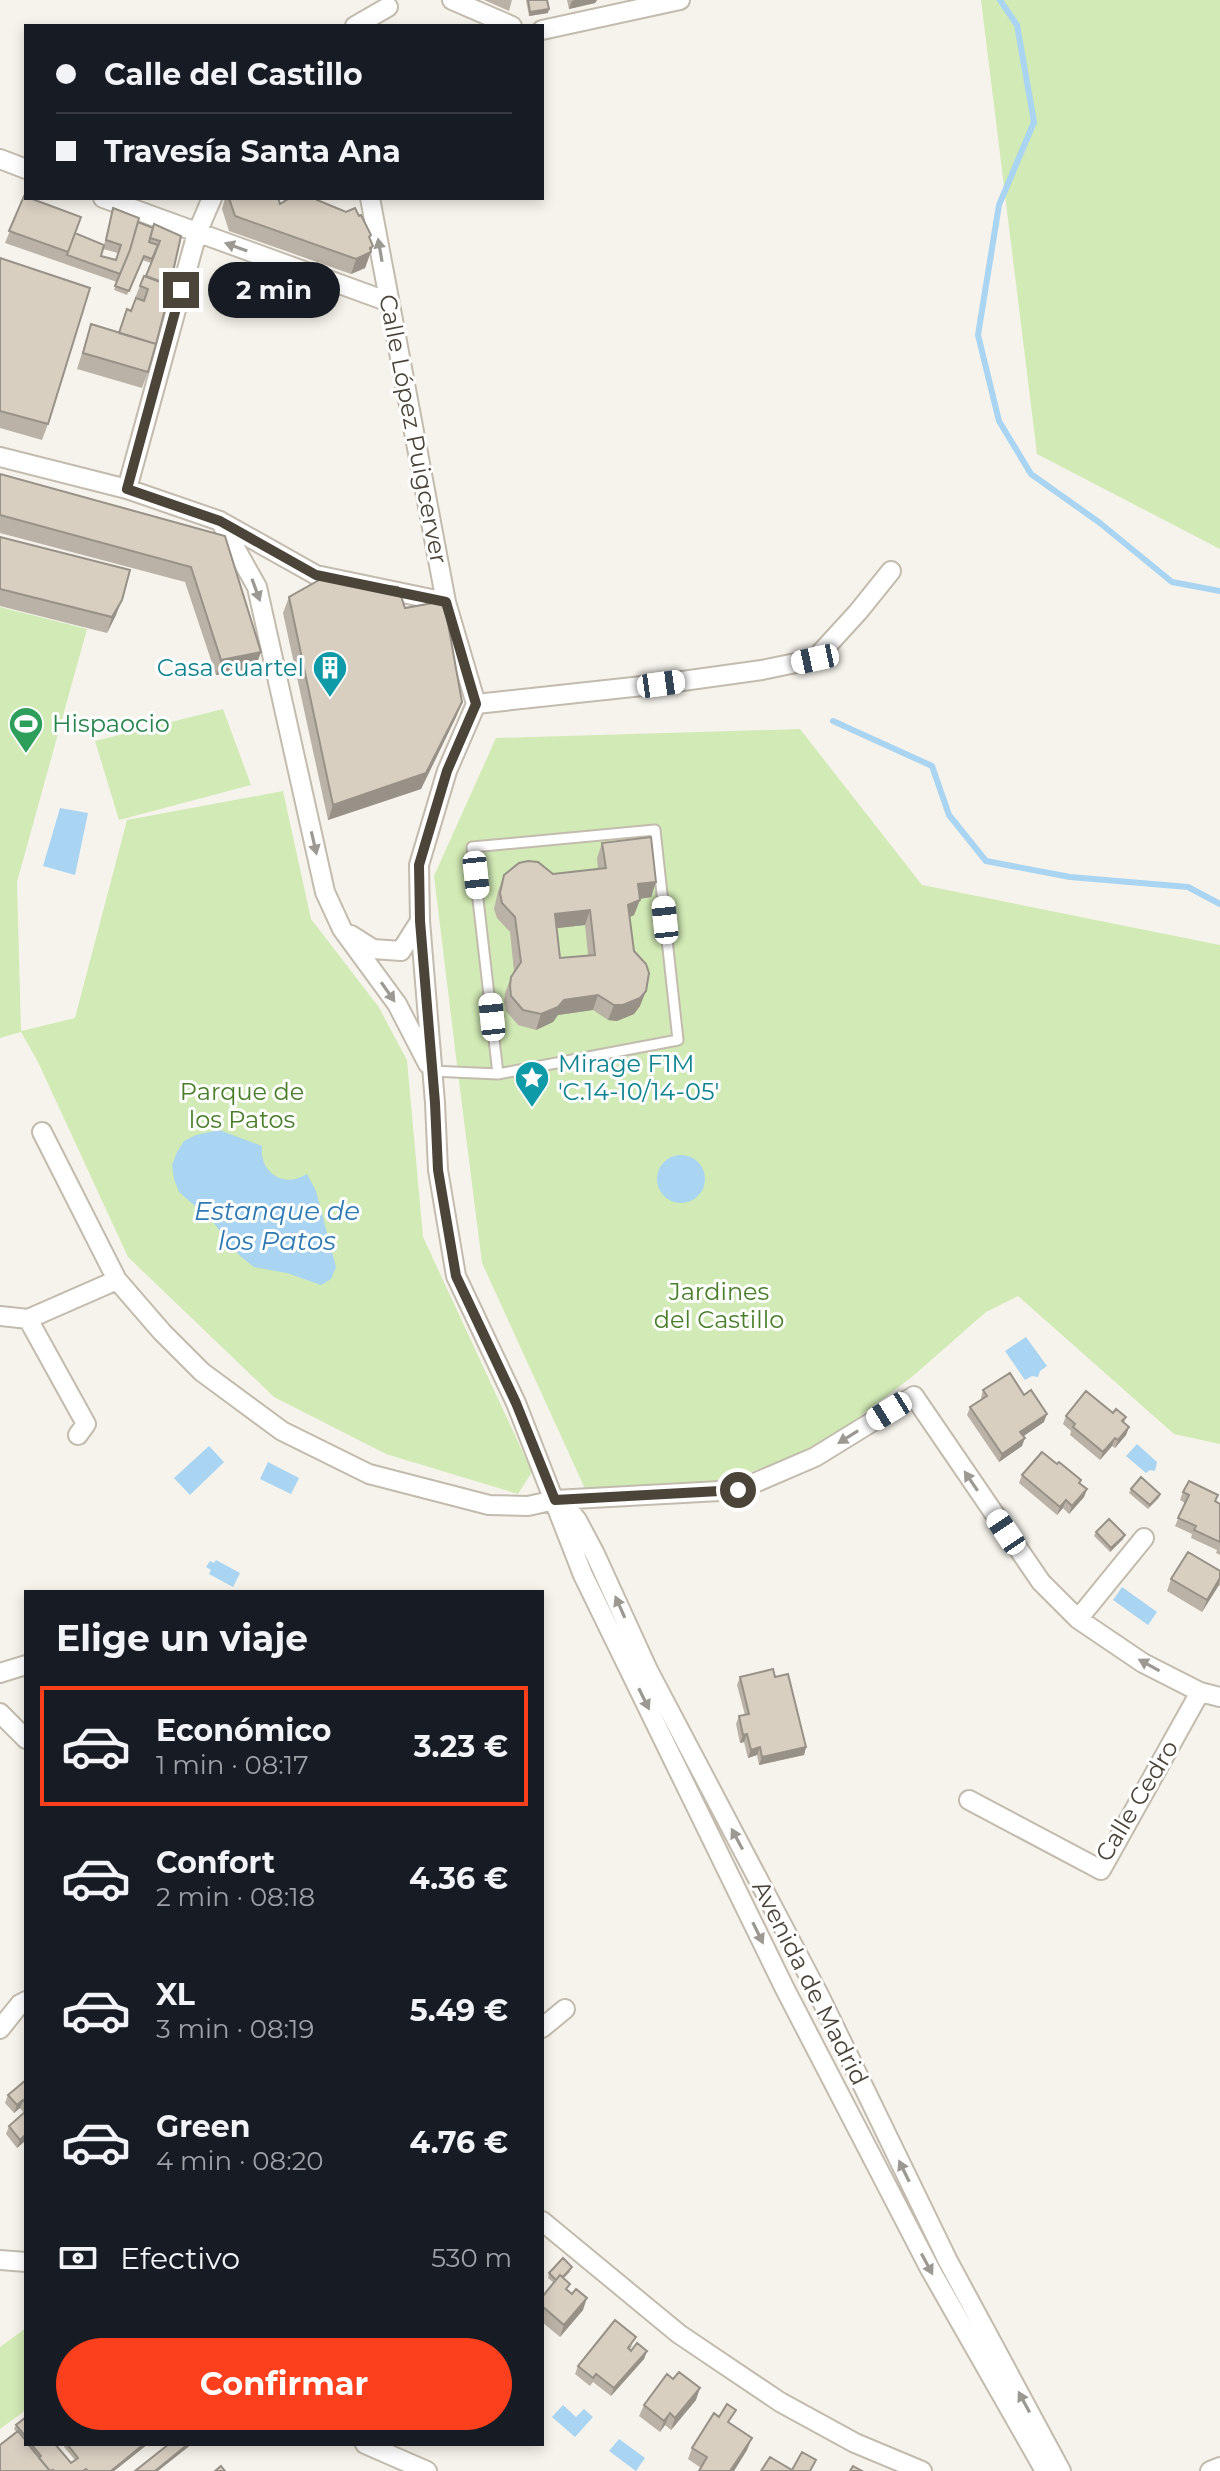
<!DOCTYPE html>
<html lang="es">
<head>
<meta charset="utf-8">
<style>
  body { margin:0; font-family:Montserrat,sans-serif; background:#242831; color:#f1f3f6; height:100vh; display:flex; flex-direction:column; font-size:30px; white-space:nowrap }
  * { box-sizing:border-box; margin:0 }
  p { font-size:26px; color:#9ea1a6 }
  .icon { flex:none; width:44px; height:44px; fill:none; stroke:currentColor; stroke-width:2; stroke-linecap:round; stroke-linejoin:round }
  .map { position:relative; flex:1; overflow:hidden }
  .panel { position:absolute; left:24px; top:1590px; width:520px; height:856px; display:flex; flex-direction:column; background:#171b24; border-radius:0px; box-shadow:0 4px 12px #0003 }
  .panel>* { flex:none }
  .hud { position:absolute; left:24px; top:24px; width:520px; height:176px; border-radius:0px; box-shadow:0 4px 12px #0003; display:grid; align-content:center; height:176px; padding:0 32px; background:#171b24 }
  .end { position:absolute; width:36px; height:36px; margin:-18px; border:10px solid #4b4439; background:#fff; box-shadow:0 0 0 4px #fff }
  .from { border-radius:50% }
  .bubble { position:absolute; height:56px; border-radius:28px; background:#171b24; box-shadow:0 4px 12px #0003; font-size:26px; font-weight:700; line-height:56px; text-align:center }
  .car { position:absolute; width:24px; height:48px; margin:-24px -12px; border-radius:10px; box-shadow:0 0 6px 2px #0007; background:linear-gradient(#fff 24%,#345 0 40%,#fff 0 76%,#345 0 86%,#fff 0) }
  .hud b { display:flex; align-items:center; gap:28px; height:76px; font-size:30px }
  .hud b+b { border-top:2px solid #363941 }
  .hud i { width:20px; height:20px; background:#f1f3f6 }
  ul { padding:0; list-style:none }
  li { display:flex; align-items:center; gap:24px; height:120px; margin:0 16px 12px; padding:0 16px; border:4px solid transparent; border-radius:0px }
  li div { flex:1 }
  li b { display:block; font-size:30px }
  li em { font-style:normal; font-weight:700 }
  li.active { border-color:#fc3f1d }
  li>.icon { width:72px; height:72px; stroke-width:1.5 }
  h2 { padding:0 32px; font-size:36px; line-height:96px }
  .pay { display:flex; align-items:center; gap:20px; height:88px; padding:0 32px; font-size:30px }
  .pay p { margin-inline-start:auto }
  .primary-button { display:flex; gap:16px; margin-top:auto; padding:16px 32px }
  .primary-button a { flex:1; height:92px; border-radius:48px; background:#fc3f1d; color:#fff; font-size:32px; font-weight:700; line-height:92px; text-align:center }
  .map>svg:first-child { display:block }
</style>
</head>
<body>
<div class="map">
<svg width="1220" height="2471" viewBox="0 0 1220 2471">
  <rect width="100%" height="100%" fill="#f6f3ec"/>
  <!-- green -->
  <path fill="#d2eab5" d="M981,0h239v549l-183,-95z
    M0,607l87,22 -70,253 4,149 54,-13 52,-198 156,-29 28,128 67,87 29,54 16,177 109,235 -14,22 -132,-40 -112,-57 -146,-140 -90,-195 -17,-30 -21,6z
    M223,709l28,76 -132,35 -24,-79z
    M800,729l122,156 298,60v499l-46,-10 -156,-138 -32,16 -73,64 -91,69 -91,35 -109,10 -30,14 -110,-241 -24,-190 -24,-197 62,-138z
    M26,2328v82l-26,19v-82z"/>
  <!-- water -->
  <path fill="#a9d4f2" d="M60,808l28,5 -13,62 -32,-9z
    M219,1130l43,16c-3,27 22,43 45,28l9,17 20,76 -5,12 -10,6 -34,-12 -33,-6 -15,-12 -26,-33 -34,-30 -5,-13 -2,-14 5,-13 7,-11 12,-6z
    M657 1179a24 24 0 1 1 48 0a24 24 0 1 1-48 0Z
    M1026,1337l21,29 -7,5 -2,6 -6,-1 -7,4 -20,-29z
    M1137,1444l20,18 -2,9 -5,-1 -4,3 -20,-17z
    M209,1446l15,16 -34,33 -16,-17z
    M268,1462l31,16 -8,16 -31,-15z
    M216,1560l24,13 -7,14 -24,-13 2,-4 -5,-3 4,-6 4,2z
    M1122,1587l35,25 -9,13 -35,-25z
    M563,2405l13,12 8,-8 9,8 -18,20 -23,-20z
    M619,2439l26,19 -9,13 -27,-20z"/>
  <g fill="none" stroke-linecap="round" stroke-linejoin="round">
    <!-- stream -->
    <path stroke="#a9d4f2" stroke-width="6" d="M1000,0l17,25 17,97 -35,83 -21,130 21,86 32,53 69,49 72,59 48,9
      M833,721l99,45 17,49 37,46 84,16 118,10 32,17"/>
    <defs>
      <path id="service" d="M431,1071l67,3 180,-34 -23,-210 -183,17 26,227"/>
      <path id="minor" d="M452,0l60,26
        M355,26l33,-19
        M542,30l138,-30
        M0,159l26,10
        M103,198l286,104
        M370,198l76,404 30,102
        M0,457l127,32 93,32 96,54 130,27
        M127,489l70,-256 15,-35
        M220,521l37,66 68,305 17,37 55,75 31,60
        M476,704l-29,67 -28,94 1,56 15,182 3,67 18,106 60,127 67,172 202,414 145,280 115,202
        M476,704l185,-20 101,-14 53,-11 43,-47 33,-41
        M351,935l22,14 28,2 19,-30
        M42,1132l75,148 45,52 40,40 80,59 87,43 120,31 39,1 27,-6 183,-10 77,-33 99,-61 127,186 37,37 65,44 57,29 20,5
        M0,1316l28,3 89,-39
        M28,1319l58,105 -8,11
        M555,1500l12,8 10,12 18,34 53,116 171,325 129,266 113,210
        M1078,1619l66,-81
        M0,1673l26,-8
        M0,1713l26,26
        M969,1800l132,70 99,-178
        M542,2028l23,-19
        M0,2029l20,-25 6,-3
        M542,2221l137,113 101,68 75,41 67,28
        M0,2260l26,2
        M365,2444l62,27
        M1210,2471l10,-4"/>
    </defs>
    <!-- service casing -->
    <use href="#service" stroke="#c2bbae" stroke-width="13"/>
    <!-- minor casing -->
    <use href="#minor" stroke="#c2bbae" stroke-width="22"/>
    <!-- service -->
    <use href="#service" stroke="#fff" stroke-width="9"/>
    <!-- minor -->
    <use href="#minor" stroke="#fff" stroke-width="18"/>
  </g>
  <!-- wall -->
  <path fill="#bab2a6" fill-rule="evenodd" d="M484,0h28l-3,11z
    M526,0h21l1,13 -19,3z
    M567,0h30l-2,3 -26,6z
    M24,196l49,42 31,7 9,-37 25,14 15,6 28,8 -33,136 -6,16 -65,-19 14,-45 28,9 12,-22 12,-10 -8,-3 9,-22h2l5,-13 -9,-3 -15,35 -13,-5 3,-8 -112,-39zM103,249l15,4 -2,7 -15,-4z
    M225,198h53l2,6 6,-4 1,-2h29l1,2 53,39 3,7 -8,22 -14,6 -122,-43 -7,-22z
    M0,258l48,166 -6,16 -42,-12z
    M0,474l225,62 36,116 -6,16 -39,7 -31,-93 -185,-49z
    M0,537l116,78 -9,18 -107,-27z
    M289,597l116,11 57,94 -6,15 -35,72 -93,31 -45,-207z
    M602,843l54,39 -5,15 -11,2 -6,16 -4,2 10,89 -6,8 -17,7 -9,-1 -15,-10 -35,5 -5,7 -17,8 -18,-5 -12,-14 -2,-9 1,-9 6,-16 3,-6 -4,-39 -13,-14 -3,-9 4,-18 6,-16 49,-1 45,-5 -1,-11zM585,925l3,30 -28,3 -3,-30z
    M983,1390l61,32 -21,14 -1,10 -23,16 -32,-47 3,-8 12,-7 -1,-2z
    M1113,1413l13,4 -2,6 5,4 -3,8 -11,13 -3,-2 -12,14 -30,-25 1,-4 -8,-7 3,-8z
    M1022,1475l58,8 7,6 -3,8 -15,17 -6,-6 -6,7 -38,-32z
    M1131,1489l29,5 -1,4 -11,11 -19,-16z
    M1183,1492l37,12v51l-4,-2 1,-3 -26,-12 1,-4 -17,-8 10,-23 -5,-3z
    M1096,1532l27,7 -13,13 -16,-16z
    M1220,1571v15l-1,-1 -17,27 -35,-21 4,-12z
    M740,1677h35l31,70 -2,8 -45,10 -2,-10 -9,3 -4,-16 -4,1 -4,-19 3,-8 6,-1 -8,-30z
    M26,2080v60l-9,8 -11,-14 3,-8 15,-13 -4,-5 -6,5 -9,-10 3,-8z
    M571,2271l-7,7 4,13 15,19 -23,27 -18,-15v-25l12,-14 -6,-5 1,-5z
    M633,2345l-3,4 1,2h16l-3,8 -33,37 -18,-14 -3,4 -15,-12 3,-8z
    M696,2400l-25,30 -6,-5 -5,7 -21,-16 5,-11z
    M26,2417v27h29l16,19 4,-3 -11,-13 1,-3h83l-34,27h-114l17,-39 -3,-3 2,-4z
    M731,2424l16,26 -13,21h-35l2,-3 -13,-9 4,-11z"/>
  <!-- shaded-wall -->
  <path fill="#979187" d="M575,0h22l-2,3 -26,6 3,-8z
    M549,9l-1,4 -19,3 1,-4z
    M373,246l-8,22 -14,6 5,-15z
    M122,600l-6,15 -9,18 5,-16z
    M261,652l-6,16 -39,7 5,-15z
    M462,702l-6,15 -35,72 -93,31 5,-15z
    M656,882l-5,15 -19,3 6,-16z
    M640,900l-6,15 -11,5 5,-15z
    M590,910l-5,15 -36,4 6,-15z
    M646,991l-6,15 -6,8 -17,7 -9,-1 6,-15z
    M598,995l-5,15 -35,5 -5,7 -17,8 5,-16 23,-14z
    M1047,1414l-3,8 -26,18 2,-8z
    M1129,1427l-3,8 -11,13 3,-8z
    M1025,1438l-3,8 -23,16 3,-8z
    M1115,1438l-3,8 -12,14 3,-8z
    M1087,1489l-3,8 -15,17 3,-8z
    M1066,1500l-3,8 -6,7 3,-8z
    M1125,1535l-2,4 -13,13 1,-4z
    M1220,1578l-1,7 -17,27 5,-12z
    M747,1734l-3,8 -4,1 3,-8z
    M760,1747l-3,8 -9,3 3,-8z
    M806,1747l-2,8 -45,10 3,-8z
    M23,2100l-3,8 -6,5 3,-8z
    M26,2134v6l-9,8 3,-8z
    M587,2298l-4,12 -23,27 4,-12z
    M647,2351l-3,8 -33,37 3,-8z
    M700,2388l-4,12 -25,30 4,-12z
    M670,2413l-5,12 -5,7 4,-11z
    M752,2438l-5,12 -13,21h-4z
    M144,2444h4l-34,27h-3z
    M188,2444h4l-34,27h-3z"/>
  <!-- building -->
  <path fill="#d8cfc1" stroke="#979187" stroke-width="2" fill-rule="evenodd" d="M528,0h19l2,9 -19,3z
    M24,196l57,21 -13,35 -59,-21z
    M229,198h49l2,6 8,-5v-1h28l1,2 29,12 9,-4 4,8 2,-1 10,20 -2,2 4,9 -3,2 1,4 -15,7 -121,-43z
    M113,208l26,10 -9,32 -10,24 -53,-19 8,-22 29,12 -3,11 15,4 5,-15 -15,-5z
    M138,222l15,6 -4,14 9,3 -6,14 -8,-3 -15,35 -14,-5 15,-36z
    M154,224l27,12 -11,49 -24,-9 14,-35 -10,-3z
    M0,258l90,30 -42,136 -48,-13z
    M144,276l27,10 -15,58 -37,-11 8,-24 4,2 5,-13 8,3 4,-12 -8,-3z
    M91,324l65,20 -8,28 -65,-19z
    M0,474l225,62 36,116 -40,8 -30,-93 -191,-52z
    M0,537l130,33 -8,30 -10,17 -112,-28z
    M321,579l77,8 7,21 39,-7 18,101 -36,71 -93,32 -44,-208z
    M651,837l5,45 -18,2 2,16 -12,5 6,46 12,13 3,9 -3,18 -6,7 -17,7h-9l-16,-10 -34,5 -6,7 -17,7 -18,-4 -12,-14 -1,-10 1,-9 10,-15 -6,-45 -13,-14 -2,-10 4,-18 15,-12 9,-2 10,1 15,12 53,-6 -4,-25zM590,910l5,45 -35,3 -5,-44z
    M1010,1373l14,22 7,-5 16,24 -27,18 5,6 -23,16 -32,-47 17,-11 -4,-6z
    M1086,1391l27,22 3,-4 10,8 -4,4 7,6 -11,13 -3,-2 -12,14 -30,-25 2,-3 -9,-8z
    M1042,1452l15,12 2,-2 22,18 -2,3 8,6 -15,17 -6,-6 -6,7 -38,-32z
    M1141,1477l19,17 -10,11 -19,-16z
    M1189,1481l29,14 -3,6 5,3v38l-26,-12 2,-4 -18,-8 11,-23 -6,-3z
    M1109,1519l16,16 -14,13 -15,-16z
    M1188,1552l32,19v7l-13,22 -36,-21z
    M773,1669l2,8 13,-3 18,73 -44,10 -2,-10 -9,3 -4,-16 -4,1 -4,-19 10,-2 -9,-37z
    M26,2080v24l-3,-4 -6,5 -9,-10z
    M26,2111v23l-6,6 -11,-14z
    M563,2258l9,9 -9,10 -3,-2 -4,5 -7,-7z
    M560,2275l10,9 -4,5 6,5 4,-5 11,9 -23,27 -22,-19v-9z
    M615,2320l21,17 -8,11 3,3 6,-8 10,8 -33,37 -18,-14 -3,4 -15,-12z
    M679,2372l21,16 -25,30 -5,-5 -6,8 -20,-16 23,-31 6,5z
    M727,2404l9,6 -8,12 24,16 -22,33h-31l8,-14 -15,-9 22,-35 5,4z
    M26,2417v20l-10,-12z
    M18,2431l8,10v3h2l22,27h-50v-26z
    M31,2444h24l16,19 7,-5 -11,-14h77l-33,27h-23l-2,-2 -3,2h-29l-1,-1 -3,1 -11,-13 2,-2z
    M169,2444h19l-33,27h-20z
    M802,2452l14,8 -6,11h-49l9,-14 22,13z
    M221,2466l4,5h-10z
    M853,2466l9,5h-12z"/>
  <!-- one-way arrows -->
  <defs><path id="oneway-solid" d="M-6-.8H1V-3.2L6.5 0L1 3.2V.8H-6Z" transform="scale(2)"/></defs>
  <g fill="#9c9892">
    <use href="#oneway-solid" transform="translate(236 247) rotate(-160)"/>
    <use href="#oneway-solid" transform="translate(380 250) rotate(-100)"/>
    <use href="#oneway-solid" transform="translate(256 590) rotate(70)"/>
    <use href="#oneway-solid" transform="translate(314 843) rotate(77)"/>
    <use href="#oneway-solid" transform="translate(388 992) rotate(55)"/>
    <use href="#oneway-solid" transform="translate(848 1437) rotate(148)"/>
    <use href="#oneway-solid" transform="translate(971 1481) rotate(-124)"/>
    <use href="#oneway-solid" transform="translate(620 1607) rotate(-114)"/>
    <use href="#oneway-solid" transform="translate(1149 1665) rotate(-151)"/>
    <use href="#oneway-solid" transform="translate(644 1699) rotate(64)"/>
    <use href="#oneway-solid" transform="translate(737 1839) rotate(-118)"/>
    <use href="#oneway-solid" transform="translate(758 1933) rotate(64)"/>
    <use href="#oneway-solid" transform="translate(904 2171) rotate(-116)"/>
    <use href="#oneway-solid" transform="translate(927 2264) rotate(62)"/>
    <use href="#oneway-solid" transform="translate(1024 2402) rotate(-118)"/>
  </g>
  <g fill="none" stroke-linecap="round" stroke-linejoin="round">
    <!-- route -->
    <path stroke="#4b4439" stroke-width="10" d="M181,290l-54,199 93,32 96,54 130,27 30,102 -29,67 -28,94 1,56 15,182 3,67 18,106 60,127 39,97 183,-10"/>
  </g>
  <!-- icons -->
  <defs>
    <symbol id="building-pin" viewBox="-11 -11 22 30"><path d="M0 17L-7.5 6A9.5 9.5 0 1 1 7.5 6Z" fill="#0f9aa8" stroke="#fff"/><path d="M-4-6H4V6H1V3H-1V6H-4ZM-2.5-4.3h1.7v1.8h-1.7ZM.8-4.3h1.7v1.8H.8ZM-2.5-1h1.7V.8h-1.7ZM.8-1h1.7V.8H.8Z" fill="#fff"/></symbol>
    <symbol id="stadium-pin" viewBox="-11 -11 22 30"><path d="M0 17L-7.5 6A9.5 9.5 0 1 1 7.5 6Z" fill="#2e9e5b" stroke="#fff"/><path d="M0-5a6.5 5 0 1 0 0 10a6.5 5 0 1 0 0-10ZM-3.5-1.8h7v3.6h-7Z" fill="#fff"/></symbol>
    <symbol id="sight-pin" viewBox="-11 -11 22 30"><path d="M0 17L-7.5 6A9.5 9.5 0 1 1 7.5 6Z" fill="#0f9aa8" stroke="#fff"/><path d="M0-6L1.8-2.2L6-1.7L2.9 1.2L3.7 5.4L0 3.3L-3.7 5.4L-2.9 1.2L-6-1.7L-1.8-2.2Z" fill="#fff"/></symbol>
  </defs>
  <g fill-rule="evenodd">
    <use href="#building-pin" x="310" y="648" width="40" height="54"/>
    <use href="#stadium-pin" x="6" y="704" width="40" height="54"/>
    <use href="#sight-pin" x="512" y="1058" width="40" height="54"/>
  </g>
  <g text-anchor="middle" stroke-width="6" stroke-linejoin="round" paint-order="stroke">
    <!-- street labels -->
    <g font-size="24" fill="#4b4439" stroke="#fff">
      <text transform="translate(413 429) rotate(79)" y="8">Calle López Puigcerver</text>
      <text transform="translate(1137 1801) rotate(-59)" y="8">Calle Cedro</text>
      <text transform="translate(810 1983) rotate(63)" y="8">Avenida de Madrid</text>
    </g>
    <!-- culture labels -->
    <g font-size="24" fill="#0d838f" stroke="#fff" text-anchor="end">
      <text x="304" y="676">Casa cuartel</text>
      <text x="558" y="1072" text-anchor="start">Mirage F1M<tspan x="558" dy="28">'C.14-10/14-05'</tspan></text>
    </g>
    <!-- leisure labels -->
    <g font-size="24" fill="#27864d" stroke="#fff" text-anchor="start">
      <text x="52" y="732">Hispaocio</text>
    </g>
    <!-- park labels -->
    <g font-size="24" fill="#4a7f2a" stroke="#fff">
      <text x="242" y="1100">Parque de<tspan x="242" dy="28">los Patos</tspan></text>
      <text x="719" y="1300">Jardines<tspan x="719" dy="28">del Castillo</tspan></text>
    </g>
    <!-- water labels -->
    <g font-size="26" font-style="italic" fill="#2e7ab2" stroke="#fff">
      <text x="277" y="1220">Estanque de<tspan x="277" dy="30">los Patos</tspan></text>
    </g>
  </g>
</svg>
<i class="end from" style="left:738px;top:1490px"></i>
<i class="end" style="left:181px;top:290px"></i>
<div class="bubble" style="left:208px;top:262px;width:132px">2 min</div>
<i class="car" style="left:815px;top:659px;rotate:258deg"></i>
<i class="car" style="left:661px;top:684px;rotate:82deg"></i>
<i class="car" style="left:476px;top:875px;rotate:174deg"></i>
<i class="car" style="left:665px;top:920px;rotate:354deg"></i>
<i class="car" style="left:492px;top:1017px;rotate:354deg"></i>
<i class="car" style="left:889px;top:1411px;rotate:238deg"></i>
<i class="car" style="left:1006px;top:1532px;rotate:326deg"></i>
<div class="hud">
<b><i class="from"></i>Calle del Castillo</b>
<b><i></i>Travesía Santa Ana</b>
</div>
<section class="panel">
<h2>Elige un viaje</h2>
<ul>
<li class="active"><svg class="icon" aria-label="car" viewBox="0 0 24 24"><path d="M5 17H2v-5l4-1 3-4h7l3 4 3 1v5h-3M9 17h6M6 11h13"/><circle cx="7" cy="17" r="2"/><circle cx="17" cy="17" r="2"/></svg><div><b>Económico</b><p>1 min · 08:17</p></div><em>3.23 €</em></li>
<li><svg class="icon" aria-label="car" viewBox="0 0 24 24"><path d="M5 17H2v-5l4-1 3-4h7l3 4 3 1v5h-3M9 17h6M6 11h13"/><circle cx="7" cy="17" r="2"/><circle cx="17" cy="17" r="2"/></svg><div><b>Confort</b><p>2 min · 08:18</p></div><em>4.36 €</em></li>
<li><svg class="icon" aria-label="car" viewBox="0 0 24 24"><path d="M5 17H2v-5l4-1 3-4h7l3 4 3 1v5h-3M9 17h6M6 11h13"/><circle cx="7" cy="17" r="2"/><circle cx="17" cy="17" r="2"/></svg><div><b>XL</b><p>3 min · 08:19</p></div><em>5.49 €</em></li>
<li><svg class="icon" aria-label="car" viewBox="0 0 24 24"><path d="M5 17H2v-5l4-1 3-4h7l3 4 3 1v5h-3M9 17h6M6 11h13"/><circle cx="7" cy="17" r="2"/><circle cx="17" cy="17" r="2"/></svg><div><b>Green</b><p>4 min · 08:20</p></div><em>4.76 €</em></li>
</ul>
<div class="pay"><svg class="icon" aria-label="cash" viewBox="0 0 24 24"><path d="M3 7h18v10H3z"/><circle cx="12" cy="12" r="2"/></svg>Efectivo<p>530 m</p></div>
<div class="primary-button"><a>Confirmar</a></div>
</section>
</div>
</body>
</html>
